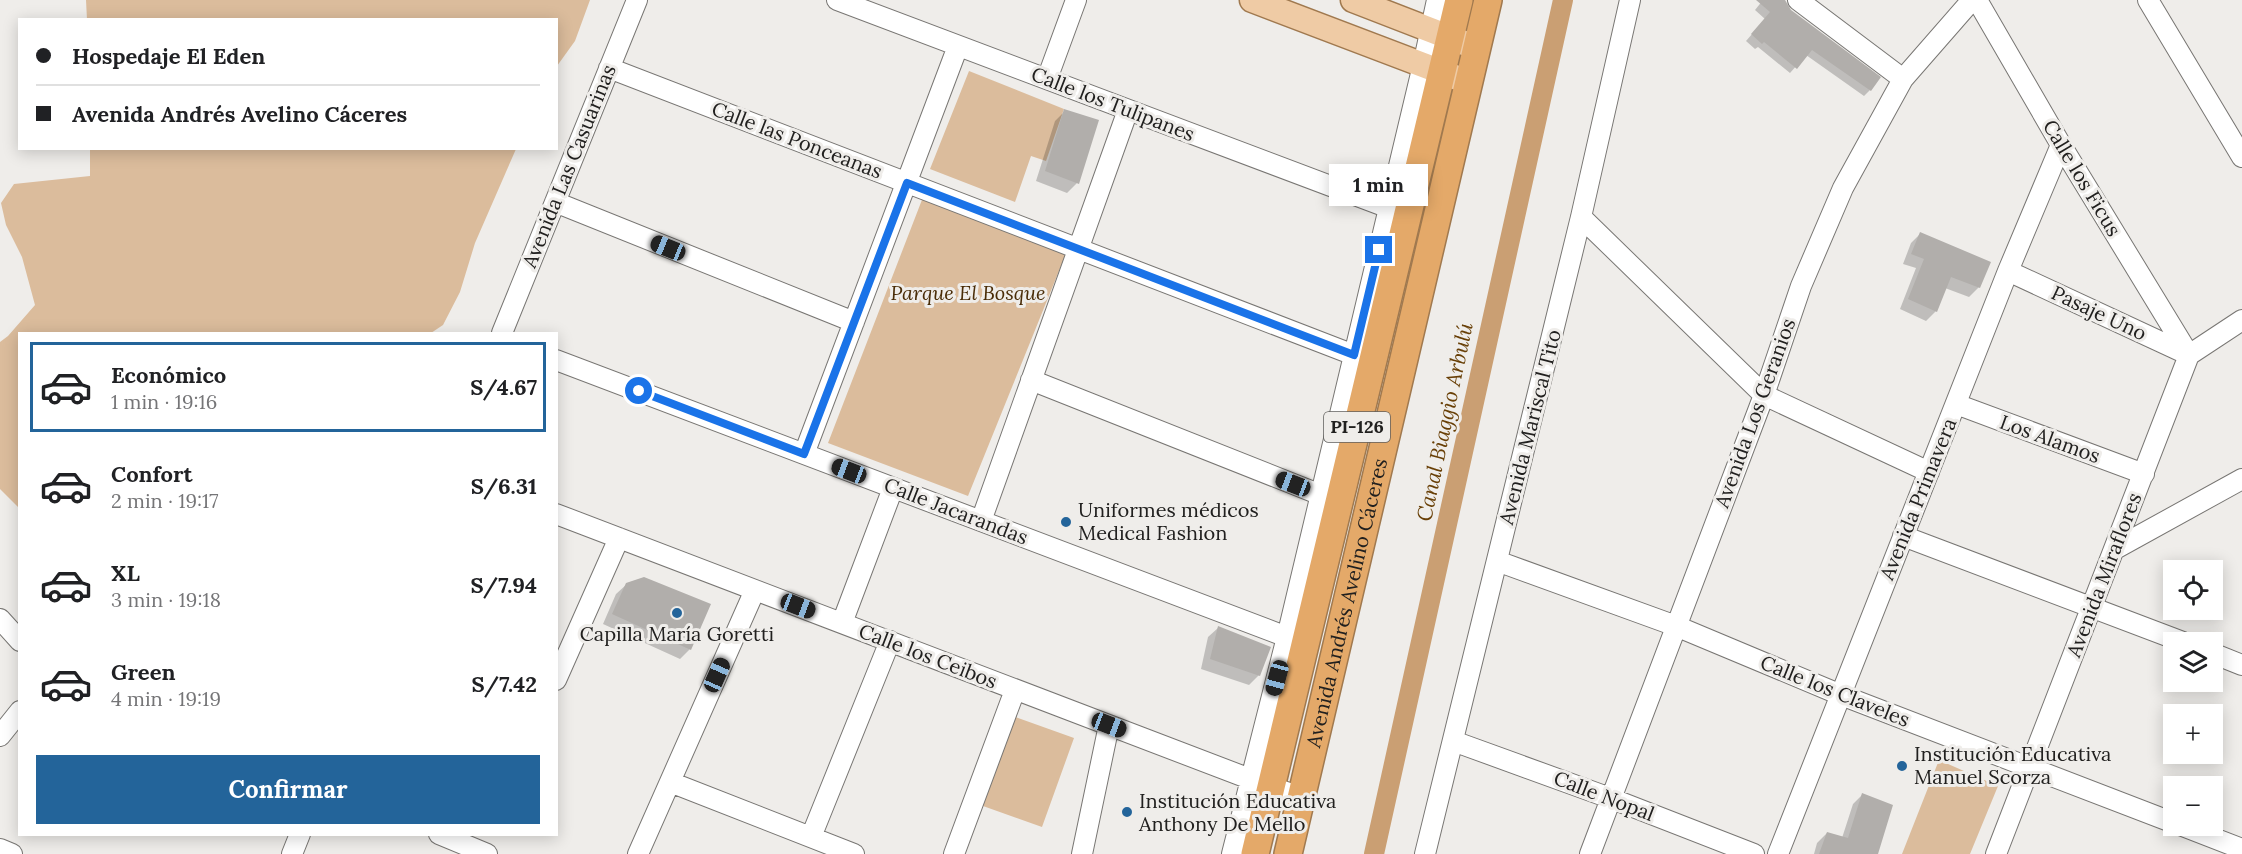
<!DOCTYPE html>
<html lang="es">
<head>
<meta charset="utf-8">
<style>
  body { margin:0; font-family:Lora,serif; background:#f6f6f6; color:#202124; height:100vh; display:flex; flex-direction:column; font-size:22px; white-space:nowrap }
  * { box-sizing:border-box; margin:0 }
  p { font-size:20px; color:#757577 }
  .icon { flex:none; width:33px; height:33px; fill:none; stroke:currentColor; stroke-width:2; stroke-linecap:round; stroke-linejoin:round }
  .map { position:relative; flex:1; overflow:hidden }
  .panel { position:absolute; left:18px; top:332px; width:540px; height:504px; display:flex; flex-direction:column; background:#fff; border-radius:0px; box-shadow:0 3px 15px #0003 }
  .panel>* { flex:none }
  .guide { position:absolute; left:18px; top:18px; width:540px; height:132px; border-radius:0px; box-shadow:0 3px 15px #0003; display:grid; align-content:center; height:132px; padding:0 18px; background:#fff }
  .tools { position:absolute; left:2163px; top:560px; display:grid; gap:12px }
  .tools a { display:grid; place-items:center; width:60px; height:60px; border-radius:0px; background:#fff; box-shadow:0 3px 15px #0003; font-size:30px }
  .end { position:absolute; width:27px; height:27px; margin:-14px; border:8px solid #1a73e8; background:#fff; box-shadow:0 0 0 3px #fff }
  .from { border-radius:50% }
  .bubble { position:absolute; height:42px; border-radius:0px; background:#fff; box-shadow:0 3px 15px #0003; font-size:20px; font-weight:700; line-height:42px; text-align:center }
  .car { position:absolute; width:18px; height:36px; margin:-18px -9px; border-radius:8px; box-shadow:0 0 4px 2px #0007; background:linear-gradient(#222 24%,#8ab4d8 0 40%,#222 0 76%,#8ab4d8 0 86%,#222 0) }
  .guide b { display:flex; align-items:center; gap:21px; height:57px; font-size:22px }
  .guide b+b { border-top:2px solid #e0e0e0 }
  .guide i { width:15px; height:15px; background:#202124 }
  ul { padding:10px 0 0; list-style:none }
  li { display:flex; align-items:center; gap:18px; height:90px; margin:0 12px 9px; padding:0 6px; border:3px solid transparent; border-radius:0px }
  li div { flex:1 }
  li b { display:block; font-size:22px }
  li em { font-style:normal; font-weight:700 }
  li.active { border-color:#23649a }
  li>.icon { width:54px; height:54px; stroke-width:1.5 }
  .action { display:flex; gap:12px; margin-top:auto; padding:12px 18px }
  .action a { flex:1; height:69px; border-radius:0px; background:#23649a; color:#fff; font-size:24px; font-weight:700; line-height:69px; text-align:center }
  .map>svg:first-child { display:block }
</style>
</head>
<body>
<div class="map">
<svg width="2242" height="854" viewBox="0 0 2242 854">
  <rect width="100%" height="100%" fill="#efedea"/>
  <!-- green -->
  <path fill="#dbbc9c" d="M86,0h504l-15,41 -18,25 -1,-46h-469z
    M969,71l95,38 -18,52 -15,-5 -16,46 -85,-33z
    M90,149v-1l426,1 -41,94 -15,49 -17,33 -12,8h-411l-1,175 -19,-19v-147l8,-6 27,-31 -13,-48 -16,-32 -5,-22 13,-19 76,-8z
    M925,192l142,59 -99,245 -140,-53z
    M1015,717l59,21 -32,89 -59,-21z
    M1939,760l59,26 -28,68h-68z"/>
  <!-- shadow -->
  <path fill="#0003" d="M1763,0h20l7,11 80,79 -6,6 -58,-41 -16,18 -32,-26 -3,2 -9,-8 19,-22 -10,-9z
    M1065,111l12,72 -10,10 -31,-12 19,-60z
    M1920,234l59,53 -10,10 -24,-9 -9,23 -10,10 -26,-12 16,-41 -13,-4 8,-21z
    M627,584l63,65 -10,10 -77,-35 13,-30z
    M1218,628l41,47 -10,10 -48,-16 7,-32z
    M1863,794l13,60h-62l3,-11 10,-10 15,5 11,-34z"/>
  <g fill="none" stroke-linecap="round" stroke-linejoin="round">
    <!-- canal -->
    <path stroke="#ca9f73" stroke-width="20" d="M1374,854l189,-854"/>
  </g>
  <!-- building -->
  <path fill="#b1aeab" d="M1756,0h29l6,10 90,67 -10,14 -59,-41 -15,19 -33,-27 -2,2 -11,-10 19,-22z
    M1064,109l35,11 -20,64 -34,-13z
    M1920,232l71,30 -11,26 -29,-11 -14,35 -29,-13 16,-40 -13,-5z
    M644,577l67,27 -20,46 -79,-36 14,-31z
    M1218,626l53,21 -11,29 -50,-17z
    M1862,793l31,12 -15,49h-59l8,-22 21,6z"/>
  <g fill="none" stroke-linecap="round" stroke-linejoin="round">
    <defs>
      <path id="minor" d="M837,0l552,208
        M1798,0l105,79
        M1977,0l84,145 128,210
        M2148,0l94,157
        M609,68l745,287
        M1047,79l29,-79
        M555,202l299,120
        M1581,217l183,178 165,77
        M2008,271l181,84
        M502,333l135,-333
        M556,360l731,277
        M1031,380l290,115
        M1956,404l188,70
        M804,454l154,-408
        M556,514l715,273 30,10
        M981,521l147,-411
        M1903,536l280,106
        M2115,549l127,-70
        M1497,561l179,65 165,69 333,128
        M0,619l20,22
        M842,623l51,-135
        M2212,653l30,12
        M556,680l63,-142
        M0,736l20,-25
        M1453,741l157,57 144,56
        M670,782l184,72
        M2180,825l62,24
        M439,834l48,20
        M811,837l79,-196
        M0,849l12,5
        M292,854l8,-20
        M638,854l117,-264
        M954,854l61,-164
        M1082,854l27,-129
        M1232,854l55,-217 136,-572 14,-65
        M1425,854l156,-637 49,-217
        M1590,854l174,-459 37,-109 42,-98 60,-109 69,-79
        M1778,854l230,-583 53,-126
        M1996,854l193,-499 53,-35"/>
      <path id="major" d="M1252,0l208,79
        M1353,0l124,48"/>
      <g id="highway">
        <path d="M1255,854l204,-854"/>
        <path id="s1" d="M1288,854l200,-854"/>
      </g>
    </defs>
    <!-- minor casing -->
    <use href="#minor" stroke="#787673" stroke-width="22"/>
    <!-- major casing -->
    <use href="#major" stroke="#a0794f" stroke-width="27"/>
    <!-- highway casing -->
    <use href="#highway" stroke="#a0794f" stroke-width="30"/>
    <!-- minor -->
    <use href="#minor" stroke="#fff" stroke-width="20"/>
    <!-- major -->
    <use href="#major" stroke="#efcba5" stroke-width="24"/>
    <!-- highway -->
    <use href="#highway" stroke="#e4a969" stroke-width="27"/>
  </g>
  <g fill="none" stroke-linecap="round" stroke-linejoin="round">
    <!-- route -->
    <path stroke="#1a73e8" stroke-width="8" d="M639,391l165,63 103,-271 447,172 25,-105"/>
  </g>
  <!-- markers -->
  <g fill="#23649a" stroke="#efedea" stroke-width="2">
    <circle cx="1066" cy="522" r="6"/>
    <circle cx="677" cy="613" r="6"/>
    <circle cx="1902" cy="766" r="6"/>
    <circle cx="1127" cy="812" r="6"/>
  </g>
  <g text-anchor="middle" stroke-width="6" stroke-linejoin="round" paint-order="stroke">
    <!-- shield labels -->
    <rect fill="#efedea" stroke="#5f5e5c" stroke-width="1.5" x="1324" y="412" width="66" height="30" rx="4.5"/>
    <g font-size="18" font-weight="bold" fill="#21201f">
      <text x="1357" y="433">PI-126</text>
    </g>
    <!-- street labels -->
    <g font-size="20" fill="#21201f" stroke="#efedea">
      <text transform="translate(1113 104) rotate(21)" y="7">Calle los Tulipanes</text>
      <text transform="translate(797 140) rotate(21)" y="7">Calle las Ponceanas</text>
      <text transform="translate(569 166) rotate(-68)" y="7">Avenida Las Casuarinas</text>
      <text transform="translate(2082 178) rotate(59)" y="7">Calle los Ficus</text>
      <text transform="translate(2099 313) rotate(25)" y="7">Pasaje Uno</text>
      <text transform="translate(1755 413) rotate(-70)" y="7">Avenida Los Geranios</text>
      <text transform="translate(1530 427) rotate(-76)" y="7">Avenida Mariscal Tito</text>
      <text transform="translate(2050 439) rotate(20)" y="7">Los Alamos</text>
      <text transform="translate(1918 499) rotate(-68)" y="7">Avenida Primavera</text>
      <text transform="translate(956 511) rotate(21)" y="7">Calle Jacarandas</text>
      <text transform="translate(2104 575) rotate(-69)" y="7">Avenida Miraflores</text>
      <text dy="7" stroke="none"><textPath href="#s1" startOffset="258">Avenida Andrés Avelino Cáceres</textPath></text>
      <text transform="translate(928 656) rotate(21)" y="7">Calle los Ceibos</text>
      <text transform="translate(1835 691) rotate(22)" y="7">Calle los Claveles</text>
      <text transform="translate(1604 796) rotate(21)" y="7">Calle Nopal</text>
    </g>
    <!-- park labels -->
    <g font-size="20" font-style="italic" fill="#492c07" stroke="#efedea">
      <text x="968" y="300">Parque El Bosque</text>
    </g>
    <!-- poi labels -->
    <g font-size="20" fill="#21201f" stroke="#efedea" text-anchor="start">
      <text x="1078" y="517">Uniformes médicos<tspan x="1078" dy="23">Medical Fashion</tspan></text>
      <text x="677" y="641" text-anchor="middle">Capilla María Goretti</text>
      <text x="1914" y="761">Institución Educativa<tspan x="1914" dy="23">Manuel Scorza</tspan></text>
      <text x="1139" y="808">Institución Educativa<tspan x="1139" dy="23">Anthony De Mello</tspan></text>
    </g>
    <!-- water labels -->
    <g font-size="21" font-style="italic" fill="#683f06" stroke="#efedea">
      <text transform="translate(1445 422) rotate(-78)" y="7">Canal Biaggio Arbulú</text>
    </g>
  </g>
</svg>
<div class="tools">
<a><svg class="icon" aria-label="locate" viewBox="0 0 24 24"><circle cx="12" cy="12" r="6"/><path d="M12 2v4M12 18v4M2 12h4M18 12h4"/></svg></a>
<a><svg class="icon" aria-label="layers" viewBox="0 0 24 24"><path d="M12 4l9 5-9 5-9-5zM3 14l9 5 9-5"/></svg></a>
<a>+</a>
<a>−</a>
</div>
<i class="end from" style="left:639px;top:391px"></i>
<i class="end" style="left:1379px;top:250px"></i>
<div class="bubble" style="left:1329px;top:164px;width:99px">1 min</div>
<i class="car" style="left:668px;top:248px;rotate:292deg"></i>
<i class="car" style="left:849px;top:471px;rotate:291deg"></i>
<i class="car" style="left:1293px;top:484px;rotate:291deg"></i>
<i class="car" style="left:798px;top:606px;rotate:111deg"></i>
<i class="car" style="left:717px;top:675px;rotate:24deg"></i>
<i class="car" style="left:1277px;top:678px;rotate:195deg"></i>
<i class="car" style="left:1109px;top:725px;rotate:111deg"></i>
<div class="guide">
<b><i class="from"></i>Hospedaje El Eden</b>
<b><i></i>Avenida Andrés Avelino Cáceres</b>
</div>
<section class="panel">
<ul>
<li class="active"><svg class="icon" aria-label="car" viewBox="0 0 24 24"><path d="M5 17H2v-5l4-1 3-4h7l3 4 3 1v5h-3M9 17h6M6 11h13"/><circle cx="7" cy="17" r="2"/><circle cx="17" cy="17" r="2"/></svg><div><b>Económico</b><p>1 min · 19:16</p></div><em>S/4.67</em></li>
<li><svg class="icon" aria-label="car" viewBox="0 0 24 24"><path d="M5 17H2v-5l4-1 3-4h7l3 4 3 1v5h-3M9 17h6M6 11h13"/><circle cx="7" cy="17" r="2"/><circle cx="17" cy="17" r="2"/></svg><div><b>Confort</b><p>2 min · 19:17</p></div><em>S/6.31</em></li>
<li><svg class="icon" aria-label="car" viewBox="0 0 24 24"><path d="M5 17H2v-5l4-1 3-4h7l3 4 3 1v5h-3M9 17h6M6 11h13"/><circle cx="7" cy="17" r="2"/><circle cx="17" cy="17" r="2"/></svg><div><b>XL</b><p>3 min · 19:18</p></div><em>S/7.94</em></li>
<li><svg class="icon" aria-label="car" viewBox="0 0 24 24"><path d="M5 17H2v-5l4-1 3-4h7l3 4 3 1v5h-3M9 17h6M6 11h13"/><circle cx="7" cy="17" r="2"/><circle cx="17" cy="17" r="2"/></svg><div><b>Green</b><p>4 min · 19:19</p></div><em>S/7.42</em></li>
</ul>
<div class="action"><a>Confirmar</a></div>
</section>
</div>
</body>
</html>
